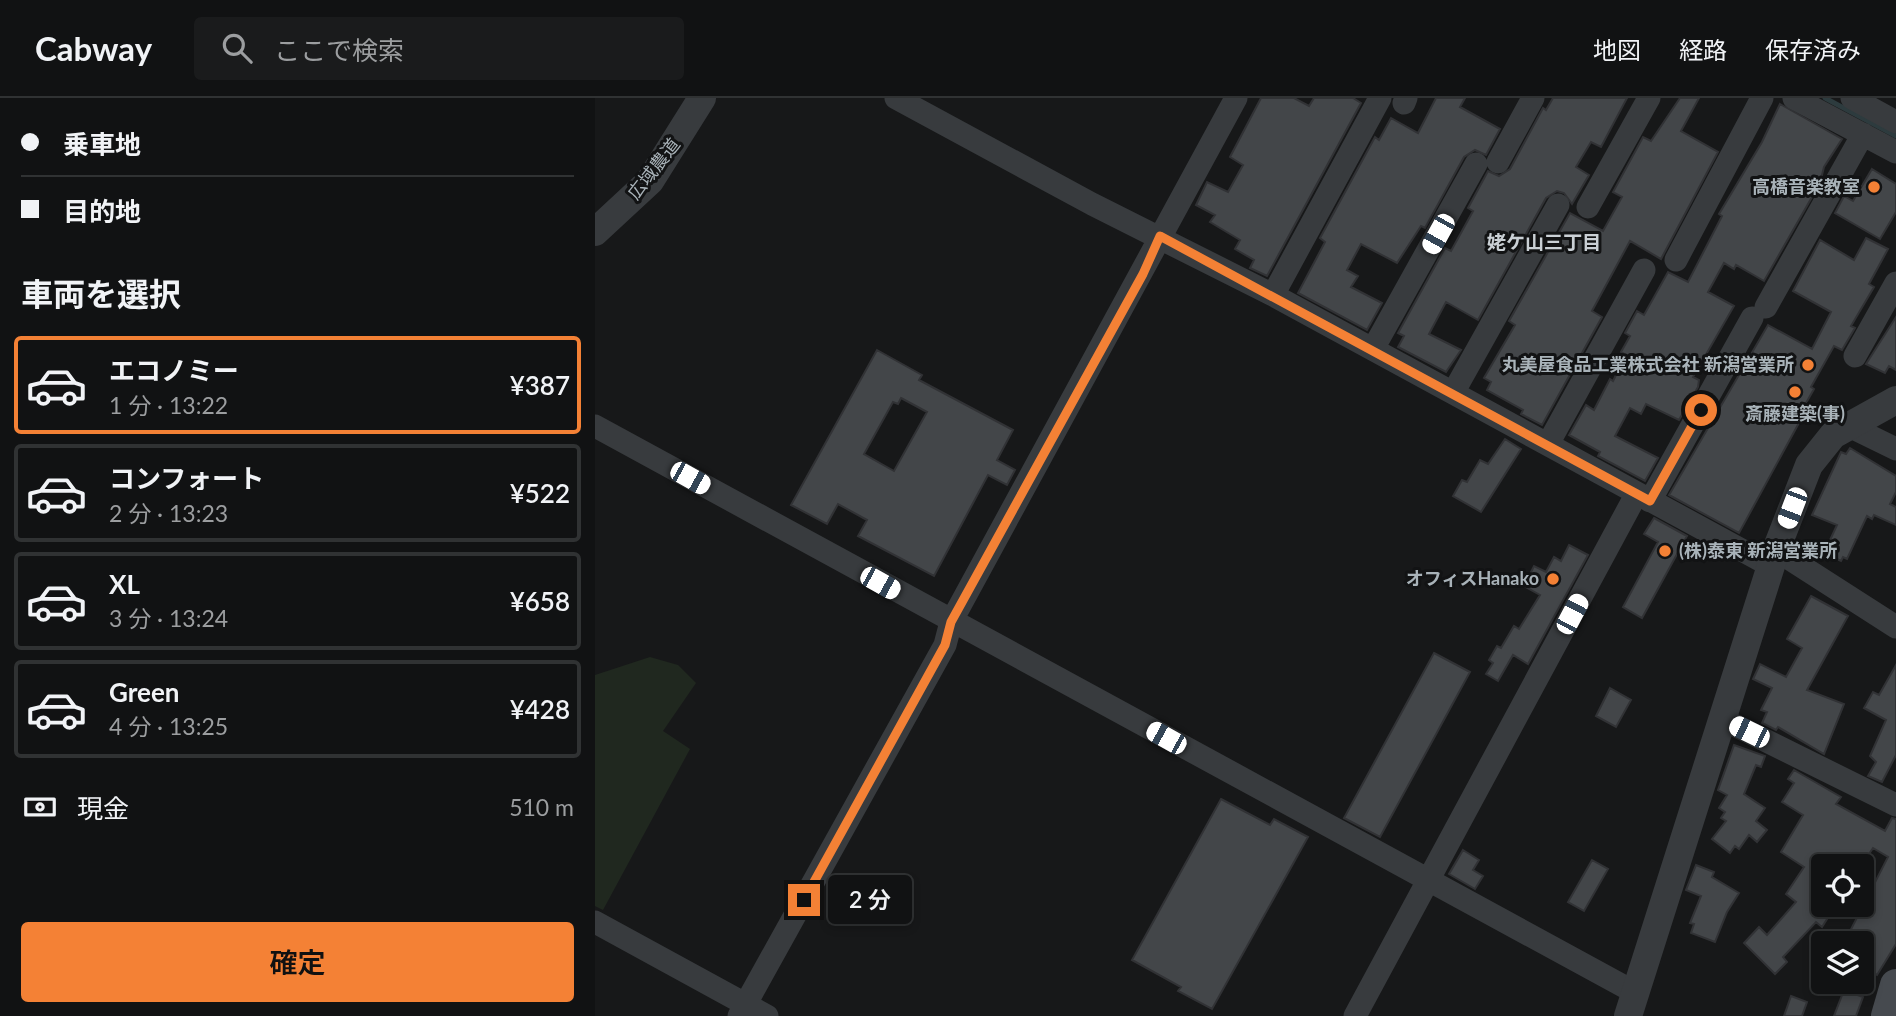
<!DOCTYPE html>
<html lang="ja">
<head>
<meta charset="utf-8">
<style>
  body { margin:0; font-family:Lato,"Noto Sans JP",sans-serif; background:#1a1b1c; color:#f1f3f6; height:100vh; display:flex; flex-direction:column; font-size:26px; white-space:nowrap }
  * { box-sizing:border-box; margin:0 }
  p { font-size:23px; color:#9c9ea0 }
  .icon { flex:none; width:38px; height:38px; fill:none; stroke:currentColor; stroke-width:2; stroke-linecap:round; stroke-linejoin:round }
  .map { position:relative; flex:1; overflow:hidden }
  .side { display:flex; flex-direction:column; background:#111213; width:595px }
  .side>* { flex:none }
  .top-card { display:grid; align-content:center; height:154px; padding:0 21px; background:#111213 }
  .buttons { position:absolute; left:1216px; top:756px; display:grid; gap:14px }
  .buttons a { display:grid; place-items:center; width:63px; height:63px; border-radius:7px; background:#111213; box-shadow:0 4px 10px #0003,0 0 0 2px #303233; font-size:35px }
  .end { position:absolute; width:32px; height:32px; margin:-16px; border:9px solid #f48135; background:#111; box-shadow:0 0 0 4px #111 }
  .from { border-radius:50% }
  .bubble { position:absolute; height:49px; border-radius:7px; background:#111213; box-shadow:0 4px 10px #0003,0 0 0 2px #303233; font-size:23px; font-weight:600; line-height:49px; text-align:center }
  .car { position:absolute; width:21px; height:42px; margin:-21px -10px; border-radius:9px; box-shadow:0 0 5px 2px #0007; background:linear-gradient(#fff 24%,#345 0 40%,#fff 0 76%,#345 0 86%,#fff 0) }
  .top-card b { display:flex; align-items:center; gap:24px; height:66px; font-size:26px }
  .top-card b+b { border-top:2px solid #303233 }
  .top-card i { width:18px; height:18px; background:#f1f3f6 }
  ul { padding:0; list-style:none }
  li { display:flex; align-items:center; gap:21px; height:98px; margin:0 14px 10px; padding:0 7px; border:4px solid #303233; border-radius:7px }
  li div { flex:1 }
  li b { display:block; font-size:26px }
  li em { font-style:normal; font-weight:600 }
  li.current { border-color:#f48135 }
  li>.icon { width:63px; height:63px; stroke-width:1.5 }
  h2 { padding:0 21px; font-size:32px; line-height:84px }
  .pay { display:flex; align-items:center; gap:18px; height:77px; padding:0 21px; font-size:26px }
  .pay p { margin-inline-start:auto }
  .action { display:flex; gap:14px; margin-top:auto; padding:14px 21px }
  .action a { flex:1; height:80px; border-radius:7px; background:#f48135; color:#111; font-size:28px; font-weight:600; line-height:80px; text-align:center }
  header { display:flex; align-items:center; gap:42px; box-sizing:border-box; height:98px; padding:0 35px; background:#111213; border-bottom:2px solid #303233 }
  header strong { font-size:33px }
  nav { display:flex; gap:38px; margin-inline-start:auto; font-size:24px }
  .search { width:490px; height:63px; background:#1a1b1c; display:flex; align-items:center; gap:18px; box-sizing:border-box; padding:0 24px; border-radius:7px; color:#9c9ea0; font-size:26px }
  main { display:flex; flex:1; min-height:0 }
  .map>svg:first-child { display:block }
</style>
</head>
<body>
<header>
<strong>Cabway</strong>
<div class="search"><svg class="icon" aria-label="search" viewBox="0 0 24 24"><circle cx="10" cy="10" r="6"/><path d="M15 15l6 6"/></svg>ここで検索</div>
<nav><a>地図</a><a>経路</a><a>保存済み</a></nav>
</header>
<main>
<section class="side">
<div class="top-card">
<b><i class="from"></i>乗車地</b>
<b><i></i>目的地</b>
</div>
<h2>車両を選択</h2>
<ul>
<li class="current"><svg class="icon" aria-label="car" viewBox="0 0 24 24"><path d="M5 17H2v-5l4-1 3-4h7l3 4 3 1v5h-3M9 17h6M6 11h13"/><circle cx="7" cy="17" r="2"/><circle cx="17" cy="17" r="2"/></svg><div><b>エコノミー</b><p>1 分 · 13:22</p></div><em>¥387</em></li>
<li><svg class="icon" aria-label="car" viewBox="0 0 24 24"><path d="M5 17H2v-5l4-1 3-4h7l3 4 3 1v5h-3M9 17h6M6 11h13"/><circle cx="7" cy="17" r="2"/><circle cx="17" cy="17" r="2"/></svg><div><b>コンフォート</b><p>2 分 · 13:23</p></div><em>¥522</em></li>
<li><svg class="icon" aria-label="car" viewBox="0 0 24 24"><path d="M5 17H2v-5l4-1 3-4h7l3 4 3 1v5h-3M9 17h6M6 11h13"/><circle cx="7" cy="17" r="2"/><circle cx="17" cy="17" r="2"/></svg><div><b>XL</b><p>3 分 · 13:24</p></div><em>¥658</em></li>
<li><svg class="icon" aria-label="car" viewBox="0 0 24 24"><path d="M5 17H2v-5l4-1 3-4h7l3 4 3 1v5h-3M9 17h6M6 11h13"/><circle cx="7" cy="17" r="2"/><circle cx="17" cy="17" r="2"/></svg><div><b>Green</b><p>4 分 · 13:25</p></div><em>¥428</em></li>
</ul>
<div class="pay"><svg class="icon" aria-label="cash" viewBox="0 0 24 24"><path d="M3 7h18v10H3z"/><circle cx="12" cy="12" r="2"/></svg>現金<p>510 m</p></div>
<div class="action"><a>確定</a></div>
</section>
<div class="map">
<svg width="1301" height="918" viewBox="0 0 1301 918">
  <rect width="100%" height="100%" fill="#171819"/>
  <!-- green -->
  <path fill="#20281f" d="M55,559l28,8 18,18 -33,48 27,18 -87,161 -8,-4v-231z"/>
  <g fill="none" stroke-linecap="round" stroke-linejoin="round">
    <!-- stream -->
    <path stroke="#2d3b3e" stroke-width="5" d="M1230,0l71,38"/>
  </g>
  <!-- building -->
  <path fill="#434649" stroke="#313235" stroke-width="2" fill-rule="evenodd" d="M666,0h33l15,8 5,-8h39l8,5 -94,173 -17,-8 4,-8 -19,-11 5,-9 -30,-18 5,-7 -19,-10 11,-23 21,10 15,-27 -13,-8z
    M841,0h29l-5,9 40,22 -14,26 -11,-5 -11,7 -39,71 -4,-2 -24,37 -36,-19 -14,26 11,6 -7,11 31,16 -15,27 -69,-37 27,-51 -5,-4 55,-101 4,3 12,-22 27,15z
    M958,0h74l-26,49 -10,-5 -15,25 13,8 -17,29 -8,-11 -7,-2 -11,7 -68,122 -32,-18 -17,32 32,16 -15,22 -48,-25 6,-11 -6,-3 47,-85 6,3 22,-40 -5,-3 20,-37 11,5 11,-7 33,-61 3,2z
    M1085,0h19l-18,33 37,21 -57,107 -31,-18 -38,70 10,6 -60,108 -21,-11 2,-4 -36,-20 4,-8 -7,-4 31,-53 -6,-4 61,-108 33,18 19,-34 -9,-5 30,-55 8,4z
    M1185,6l62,35 -18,28 -4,16 -56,98 -28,-16 -2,4 -10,-6 -16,29 26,14 -41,71 6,3 -1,7 -19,33 -33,-16 -5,10 -11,-6 -15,28 43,22 -13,23 -47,-25 2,-4 -31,-17 17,-30 8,5 16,-31 3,2 13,-26 -5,-3 9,-16 -5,-3 12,-22 7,4 24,-43 20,10 34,-66 -3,-2 43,-72z
    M1277,71l24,15v28l-16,27 -45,-26 9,-17 9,5z
    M1271,140l22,11 -19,35 5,3 -23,39 4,2 -13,22 -8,-4 -23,41 3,2 -17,30 3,2 -61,112 -70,-38 99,-170 44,24 19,-37 -38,-21 27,-51 34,20z
    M1301,219v53l-7,-4 -4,7 -19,-9z
    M282,252l45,25 -3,5 94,50 -16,30 18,10 -8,15 -19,-10 -54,101 -76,-40 9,-16 -29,-16 -11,20 -36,-19zM306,300l26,14 -33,59 -30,-17 29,-52 5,2z
    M910,341l16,10 -40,63 -28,-16 9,-16 5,2 13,-22 8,4z
    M1255,350l46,28v16l-6,12 6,3v18l-22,-10 -2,4 -5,-3 -20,43 -4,-2 -2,4 -17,-8 13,-28 -25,-10 29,-63 5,2z
    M1059,420l33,18 -45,82 -19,-11 35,-65 -14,-8z
    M974,447l19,10 -60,109 -15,-9 -15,26 -12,-7 7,-11 -4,-3 8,-14 4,2 13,-22 5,3 21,-34 -16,-9 10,-20 12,6 8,-15 7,4z
    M1216,498l37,20 -41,74 37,14 -20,50 -46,-27 -2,3 -14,-7 5,-11 -6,-2 11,-22 -19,-9 7,-15 26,13 16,-29 -15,-9z
    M839,555l36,19 -90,165 -36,-19z
    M1301,567v90l-14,27 -14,-6 8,-14 -6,-6 16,-36 -22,-12 9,-16 6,3z
    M1015,590l21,12 -15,27 -20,-11z
    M1139,647l31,11 -4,11 -5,-2 -12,29 21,14 -9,13 11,9 -10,12 -8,-7 -10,14 -4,-3 -5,7 -18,-14 14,-18 -5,-3 4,-6 -6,-4 8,-13 -9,-5z
    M1199,672l47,27 -5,7 49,27 7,-13 4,1v125l-19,31 -15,-8v-24h-18l44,-86 -15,-9 -12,18h-38v39h13l-14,22 -6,-5 -33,35 4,5 -12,12 -31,-31 15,-16 8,8 29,-33 -10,-8 18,-27 -23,-15 22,-37 -21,-13 12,-19 -6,-4z
    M626,701l49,26 4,-6 34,18 -96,172 -34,-18 3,-4 -49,-27z
    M868,752l16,10 -6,10 10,6 -8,13 -26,-15z
    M997,762l16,9 -24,42 -16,-9z
    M1101,767l18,7 -2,5 27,16 -12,19 -12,30 -24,-9 3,-9 -4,-1 11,-27 -15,-6z
    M1249,892l19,7 -7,19h-22z
    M1196,898l16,6 -5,14h-18z"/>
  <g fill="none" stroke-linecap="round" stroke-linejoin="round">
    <!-- minor -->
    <path stroke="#383b3e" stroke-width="23" d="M301,0l196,106 181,91 498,271
      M1199,0l102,54
      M1257,0l44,24
      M809,5l2,-5
      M903,64l35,-64
      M993,109l61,-109
      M1081,162l86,-162
      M678,197l107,-197
      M1171,209l97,-173
      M778,251l103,-185
      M1260,258l41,-73
      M858,295l105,-188
      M0,328l1041,567
      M1254,328l47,23
      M953,346l96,-174
      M1055,403l102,-183
      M1181,452l120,77
      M1129,622l172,85
      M0,824l172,94
      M144,918l206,-371 6,-23 285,-524
      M760,918l282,-523"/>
    <!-- tertiary -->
    <path stroke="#383b3e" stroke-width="28" d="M0,134l55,-51 52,-83
      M1033,918l148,-466 33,-85 24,-30 63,-35"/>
    <!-- secondary -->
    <path stroke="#464a4f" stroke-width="32" d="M1292,918l9,-31"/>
  </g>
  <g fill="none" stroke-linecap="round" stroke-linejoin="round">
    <!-- route -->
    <path stroke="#f48135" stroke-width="9" d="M209,802l141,-255 6,-23 192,-348 17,-38 490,265 51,-91"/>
  </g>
  <!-- markers -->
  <g fill="#f48135" stroke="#121314" stroke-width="2.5">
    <circle cx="1279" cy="89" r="7"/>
    <circle cx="1213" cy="267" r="7"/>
    <circle cx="1200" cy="294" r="7"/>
    <circle cx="1070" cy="453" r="7"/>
    <circle cx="958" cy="481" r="7"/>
  </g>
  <g text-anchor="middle" stroke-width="6" stroke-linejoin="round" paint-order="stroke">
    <!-- street labels -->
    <g font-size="18" fill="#a9b3b9" stroke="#121314">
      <text transform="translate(59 71) rotate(-52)" y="6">広域農道</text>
    </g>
    <!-- poi labels -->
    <g font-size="18" font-weight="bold" fill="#a9b3b9" stroke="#121314" text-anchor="end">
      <text x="1265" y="95">高橋音楽教室</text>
      <text x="1199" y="273">丸美屋食品工業株式会社 新潟営業所</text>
      <text x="1200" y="322" text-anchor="middle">斎藤建築(事)</text>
      <text x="1084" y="459" text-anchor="start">(株)泰東 新潟営業所</text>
      <text x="944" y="487">オフィスHanako</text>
    </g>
    <!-- neighbourhood labels -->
    <g font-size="19" font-weight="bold" fill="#cad0d5" stroke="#121314">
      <text x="949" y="151">姥ケ山三丁目</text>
    </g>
  </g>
</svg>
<div class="buttons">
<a><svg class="icon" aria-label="locate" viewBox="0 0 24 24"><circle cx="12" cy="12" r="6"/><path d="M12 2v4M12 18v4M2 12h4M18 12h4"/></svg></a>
<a><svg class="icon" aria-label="layers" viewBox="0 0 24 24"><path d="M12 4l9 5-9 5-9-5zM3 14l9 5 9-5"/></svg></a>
</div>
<i class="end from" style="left:1106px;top:312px"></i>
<i class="end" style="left:209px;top:802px"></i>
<div class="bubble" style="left:233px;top:777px;width:84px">2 分</div>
<i class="car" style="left:843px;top:136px;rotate:209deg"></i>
<i class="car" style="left:95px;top:380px;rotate:119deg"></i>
<i class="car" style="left:1197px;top:410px;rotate:201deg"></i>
<i class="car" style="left:285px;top:485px;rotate:119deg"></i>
<i class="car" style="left:977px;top:516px;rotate:28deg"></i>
<i class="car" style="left:1154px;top:634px;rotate:296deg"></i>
<i class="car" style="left:571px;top:640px;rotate:299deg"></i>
</div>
</main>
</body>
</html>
